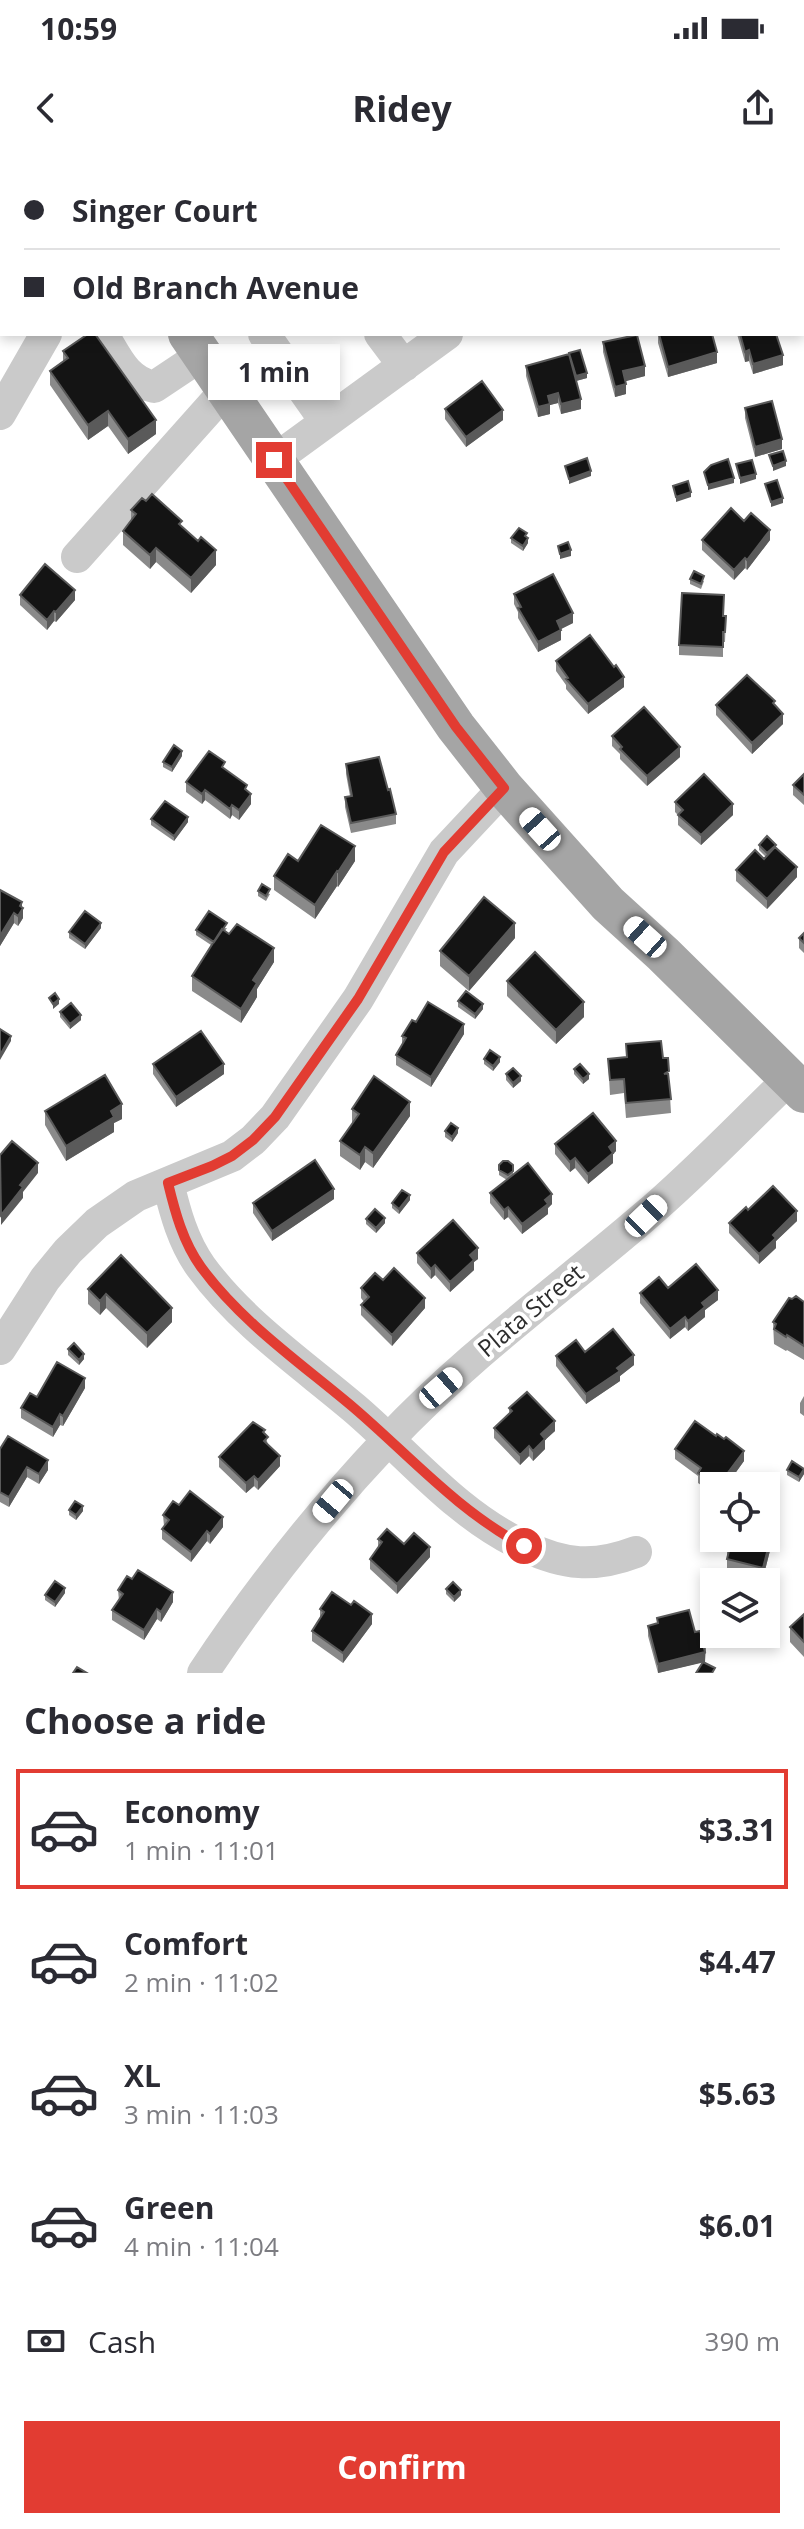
<!DOCTYPE html>
<html lang="en">
<head>
<meta charset="utf-8">
<style>
  body { margin:0; font-family:"Open Sans",sans-serif; background:#f7f7f7; color:#2b2b33; height:100vh; display:flex; flex-direction:column; font-size:30px; white-space:nowrap }
  * { box-sizing:border-box; margin:0 }
  p { font-size:26px; color:#7c7c81 }
  .icon { flex:none; width:44px; height:44px; fill:none; stroke:currentColor; stroke-width:2; stroke-linecap:round; stroke-linejoin:round }
  .map { position:relative; height:1513px; overflow:hidden }
  .side { display:flex; flex-direction:column; background:#fff; flex:1 }
  .side>* { flex:none }
  .top-card { position:absolute; left:0px; top:0px; width:804px; height:176px; box-shadow:0 4px 12px #0003; display:grid; align-content:center; height:176px; padding:0 24px; background:#fff }
  .fabs { position:absolute; left:700px; top:1312px; display:grid; gap:16px }
  .fabs a { display:grid; place-items:center; width:80px; height:80px; border-radius:0px; background:#fff; box-shadow:0 4px 12px #0003; font-size:40px }
  .end { position:absolute; width:36px; height:36px; margin:-18px; border:10px solid #e23c32; background:#fff; box-shadow:0 0 0 4px #fff }
  .from { border-radius:50% }
  .bubble { position:absolute; height:56px; border-radius:0px; background:#fff; box-shadow:0 4px 12px #0003; font-size:26px; font-weight:700; line-height:56px; text-align:center }
  .car { position:absolute; width:24px; height:48px; margin:-24px -12px; border-radius:10px; box-shadow:0 0 6px 2px #0007; background:linear-gradient(#fff 24%,#345 0 40%,#fff 0 76%,#345 0 86%,#fff 0) }
  .top-card b { display:flex; align-items:center; gap:28px; height:76px; font-size:30px }
  .top-card b+b { border-top:2px solid #e1e1e2 }
  .top-card i { width:20px; height:20px; background:#2b2b33 }
  ul { padding:0; list-style:none }
  li { display:flex; align-items:center; gap:24px; height:120px; margin:0 16px 12px; padding:0 8px; border:4px solid transparent; border-radius:0px }
  li div { flex:1 }
  li b { display:block; font-size:30px }
  li em { font-style:normal; font-weight:700 }
  li.selected { border-color:#e23c32 }
  li>.icon { width:72px; height:72px; stroke-width:1.5 }
  h2 { padding:0 24px; font-size:36px; line-height:96px }
  .pay { display:flex; align-items:center; gap:20px; height:88px; padding:0 24px; font-size:30px }
  .pay p { margin-inline-start:auto }
  .primary-button { display:flex; gap:16px; margin-top:auto; padding:16px 24px }
  .primary-button a { flex:1; height:92px; border-radius:0px; background:#e23c32; color:#fff; font-size:32px; font-weight:700; line-height:92px; text-align:center }
  .status { display:flex; justify-content:space-between; align-items:center; height:56px; padding:0 40px; background:#fff; direction:ltr }
  .status svg { height:22px; fill:currentColor }
  header { display:flex; justify-content:space-between; align-items:center; height:104px; padding:0 24px; background:#fff; font-size:36px; font-weight:700 }
  .map>svg:first-child { display:block }
</style>
</head>
<body>
<div class="status"><b>10:59</b><svg viewBox="0 0 49 12"><path d="M0 12V9h3v3zM5 12V6h3v6zM10 12V3h3v9zM15 12V0h3v12zM26 1h20v11H26zM47 4h2v5h-2z"/></svg></div>
<header><svg class="icon" aria-label="back" viewBox="0 0 24 24"><path d="M15 5l-7 7 7 7"/></svg>Ridey<svg class="icon" aria-label="share" viewBox="0 0 24 24"><path d="M12 15V3M7 8l5-5 5 5M5 13v7h14v-7"/></svg></header>
<div class="map">
<svg width="804" height="1513" viewBox="0 0 804 1513">
  <rect width="100%" height="100%" fill="#fff"/>
  <g fill="none" stroke-linecap="round" stroke-linejoin="round">
    <!-- minor -->
    <path stroke="#cacaca" stroke-width="32" d="M503,0l5,2
      M167,2l3,-2
      M564,2l1,-2
      M802,80h2
      M106,174l-1,4c13,22 22,43 49,49l48,-32
      M264,174l62,88
      M380,174l24,32
      M0,254l46,-80
      M274,300l173,-126
      M77,397l149,-167
      M168,1023c7,29 15,59 33,84 41,56 101,97 153,141 55,47 103,107 170,138 40,19 70,22 112,6
      M0,1189l45,-70 23,-28 29,-28 39,-27 96,-40 21,-16 22,-23 83,-118 86,-147 60,-64
      M203,1513c55,-83 116,-160 185,-233 78,-83 170,-149 256,-223 51,-43 97,-92 145,-138"/>
    <!-- major -->
    <path stroke="#a5a5a5" stroke-width="40" d="M67,0l1,2
      M188,174l268,393 48,61 104,116 55,50 141,139"/>
  </g>
  <!-- wall -->
  <path fill="#8a8a8a" d="M445,0h40v2h-40z
    M658,174l59,29 -49,14 -10,-34z
    M737,174h39l7,31 -30,9 -4,-13 -4,1z
    M603,182l42,34 -20,5 1,13 -11,3 -12,-45z
    M63,191l93,83 -28,20 -20,-28 -20,14 -38,-55v-14l13,-10z
    M526,206l61,12 -11,3 5,28 -20,5 -3,-11 -8,2v9l-12,3 -12,-41z
    M745,248l37,41 -27,8 -10,-39z
    M445,249l58,11 -37,27 -21,-28z
    M131,350l85,55 -25,28 -35,-31 -6,7 -27,-24v-14l8,-11z
    M744,361l26,19 -23,30 -2,-2 -11,12 -32,-30v-10z
    M527,377l1,6 -5,8 -12,-8v-5z
    M690,419l14,2 -3,8 -11,-5z
    M514,434l59,29 -12,6v11l-23,12 -20,-34v-6l-4,-8z
    M20,435l55,5 -19,22 -2,-1 -7,9 -27,-25z
    M723,456h3l-1,26h-2v15l-44,-2v-10z
    M556,501l68,26 -36,27 -22,-25v-4l-10,-14z
    M716,545h59l8,19 -31,30 -36,-39z
    M612,576l68,21 -33,29 -27,-27v-5l-8,-8z
    M182,596l-10,16 -9,-5v-5z
    M346,604l42,26 8,24v10l-45,9 -6,-26v-10l5,-1 -4,-22z
    M225,609l22,21 4,14 -12,16 -7,-5 -2,4 -25,-19 -3,4 -16,-12v-10z
    M804,614v31l-11,-10v-10z
    M675,642l58,13 -32,30 -23,-20v-10l-3,-3z
    M151,659l37,3 -14,19 -23,-16z
    M759,685l17,2 21,30 -30,32 -31,-28v-11l28,-11 2,-2 -7,-7z
    M298,701h57l-17,26 -1,-1 -22,33 -41,-29v-14z
    M0,730l22,17 1,11 -5,8 -4,-3 -14,23z
    M258,731l12,3 -4,7 -8,-5z
    M101,768l-16,21 -16,-11v-6z
    M227,768l-2,3 49,31 -17,27v8l-16,26 -49,-32v-15l19,-31 -15,-10v-5z
    M804,773v20l-5,-5v-10z
    M515,778l-46,53 -29,-25v-15z
    M507,821l77,36 -28,27 -49,-48z
    M458,841l25,8 -8,10 -17,-12z
    M60,852l21,8 -11,9 -10,-12z
    M416,862l48,12 -33,53 -35,-22v-10l6,-11v-8z
    M626,884l37,14 6,21 2,34 -45,5 -2,-25 -14,2 -2,-36 18,-2z
    M484,899l16,3 -7,9 -9,-7z
    M153,904l71,10 -48,33 -23,-33z
    M574,909l15,10 -6,5 -9,-10z
    M506,914l15,7 -8,7 -7,-8z
    M352,949l58,7 -37,52 -8,-6 -5,8 -20,-14v-15l12,-17z
    M45,951l77,8 -8,4v9l-48,29 -21,-36z
    M445,971l13,2 -6,9 -7,-5z
    M555,984l61,7 -3,3v9l-25,21 -13,-16 -5,4 -15,-18z
    M499,1005h14v10l39,29 -4,4v6l-26,20 -14,-17 -4,3 -14,-17v-10l17,-13 -8,-5z
    M334,1039l-62,42 -19,-28v-10z
    M410,1040l-11,14 -7,-6v-5z
    M748,1050l49,11 -21,20v7l-17,16 -30,-31v-10z
    M366,1059l19,4 -9,10 -10,-9z
    M417,1093l61,6 -4,3v8l-24,22 -15,-17 -4,4 -14,-16z
    M121,1095l51,67 -25,26 -41,-40 -6,7 -12,-11v-15z
    M383,1120l42,28 -33,38 -31,-31v-10l3,-3 -3,-4v-10z
    M668,1128l50,12 -13,10v7l-17,14 -3,-4 -15,12 -30,-36v-10z
    M792,1139l12,3v58l-17,-10 -1,1 -12,-7 -1,-22z
    M68,1189l16,10 -5,6 -11,-10z
    M585,1192l49,13 -14,11v5l-34,23 -30,-38v-10z
    M85,1228l-22,38 -3,-1 -7,12 -32,-19v-10l16,-11z
    M804,1236v20l-4,-3v-10z
    M509,1248l46,23 -10,9v9l-12,12 -4,-5 -9,9 -26,-27v-10l15,-15z
    M265,1273l3,12 12,21 -22,24 -4,-4 -8,7 -27,-26v-10z
    M0,1289l48,21 -9,14 -12,-7 -18,30 -9,-5z
    M675,1289l69,12 -18,25h-12v8l-16,-11v-7l-23,-17z
    M804,1309v5l-5,8 -12,-7v-5z
    M179,1345l44,22 -13,17 -3,-3 -16,21 -29,-23v-10l2,-3 -1,-11z
    M69,1350l14,1 -7,9 -7,-5z
    M775,1371l-12,47 -36,-9v-22l-2,-1v-8h41z
    M378,1379l26,5 26,13 -33,37 -27,-25v-10l8,-11z
    M446,1429l15,6 -7,7 -8,-8z
    M118,1430l55,12 -12,20 -4,-3 -13,21 -32,-20v-10l7,-9z
    M65,1433l-10,14 -10,-7v-5z
    M320,1449l52,15 -29,39 -31,-22v-10l8,-13z
    M804,1454v43l-14,-15v-15z
    M657,1458l38,14 11,22h-1v8h-1l11,11 -12,-11 -45,11 -10,-37v-10l9,-2z"/>
  <!-- shaded-wall -->
  <path fill="#5a5a5a" d="M749,190v11l-4,1v-10z
    M717,192v11l-49,14v-10z
    M783,195v10l-30,9v-10z
    M645,206v10l-22,6v-11z
    M587,213v5l-11,3v-5z
    M626,224v10l-11,3v-10z
    M558,233v10l-8,2v9l-12,3v-10l10,-11z
    M581,239v10l-20,5v-10z
    M503,250v10l-37,27v-10z
    M108,251v15l-20,14v-15z
    M156,260v14l-28,20v-15z
    M782,279v10l-27,8v-10z
    M786,301v5l-13,5v-5z
    M591,311v5l-22,8v-5z
    M756,314v5l-16,5v-6z
    M734,318v5l-26,7v-5z
    M691,332v5l-15,5v-5z
    M783,338v5l-12,4v-5z
    M770,370v10l-23,30v-10z
    M528,378v5l-5,8v-5z
    M156,388v14l-6,7v-14z
    M216,390v15l-25,28v-15z
    M571,390v6l-11,3v-5z
    M745,398v10l-11,12v-10z
    M75,430v10l-19,22v-10z
    M54,451v10l-7,9v-10z
    M573,453v10l-16,8v-10z
    M561,470v10l-23,12v-10z
    M624,517v10l-36,27v-10z
    M783,554v10l-31,30v-11z
    M680,587v10l-33,29v-10z
    M182,591v5l-10,16v-5z
    M205,630v10l-3,4v-10z
    M251,634v10l-12,16v-10z
    M733,644v11l-32,30v-10z
    M232,645v10l-2,4v-10z
    M188,657v5l-14,19v-5z
    M355,686v15l-17,26v-15z
    M797,707v10l-30,32v-10z
    M337,711v15l-22,33v-14z
    M22,742v8l1,-2v10l-5,8v-10l2,-10z
    M14,753v10l-14,23v-10z
    M101,763v5l-16,21v-5z
    M515,763v15l-46,53v-15z
    M274,788v14l-17,27v8l-16,26v-14l12,-29z
    M59,839v5l-6,5v-5z
    M584,842v15l-28,27v-14z
    M483,844v5l-8,10v-5z
    M81,855v5l-11,9v-5z
    M464,864v10l-33,53v-10z
    M11,876v5l-11,19v-5z
    M500,897v5l-7,9v-5z
    M224,904v10l-48,33v-10z
    M589,914v5l-6,5v-5z
    M521,916v5l-8,7v-5z
    M410,942v14l-37,52v-15z
    M122,944v15l-8,4v9l-48,29v-15l45,-35z
    M458,968v5l-6,9v-5z
    M616,981v10l-3,3v9l-25,21v-10l21,-27z
    M365,987v15l-5,8v-15z
    M575,998v10l-5,4v-10z
    M38,1003v10l-15,19v6l-22,27v-10l19,-30z
    M334,1029v10l-62,42v-10z
    M552,1034v10l-4,4v6l-26,20v-10l23,-24z
    M410,1035v5l-11,14v-5z
    M508,1047v10l-4,3v-10z
    M797,1051v10l-21,20v7l-17,16v-10l14,-19z
    M385,1058v5l-9,10v-5z
    M478,1088v11l-4,3v8l-24,22v-10l20,-27z
    M435,1105v10l-4,4v-10z
    M718,1130v10l-13,10v7l-17,14v-10l14,-18z
    M106,1134v14l-6,7v-14z
    M425,1138v10l-33,38v-11z
    M172,1148v14l-25,26v-15z
    M685,1157v10l-15,12v-10z
    M84,1194v5l-5,6v-5z
    M634,1195v10l-14,11v5l-34,23v-10z
    M85,1218v10l-22,38v-10z
    M60,1254v11l-7,12v-10z
    M555,1261v10l-10,9v9l-12,12v-10l8,-17z
    M529,1286v10l-9,9v-10z
    M744,1291v10l-18,25h-8z
    M280,1296v10l-22,24v-10z
    M48,1300v10l-9,14v-10z
    M27,1307v10l-18,30v-10z
    M804,1309v5l-5,8v-5z
    M254,1316v10l-8,7v-10z
    M83,1346v5l-7,9v-5z
    M223,1357v10l-13,17v-10z
    M775,1361v10l-12,47v-10z
    M207,1371v10l-16,21v-10z
    M430,1387v10l-33,37v-10z
    M65,1428v5l-10,14v-5z
    M461,1430v5l-7,7v-5z
    M173,1432v10l-12,20v-10z
    M157,1449v10l-13,21v-10z
    M372,1454v10l-29,39v-10z
    M703,1484h3l-1,18 -47,11v-9z"/>
  <!-- building -->
  <path fill="#141414" stroke="#5a5a5a" stroke-width="2" d="M233,0h73l1,1 -77,1z
    M329,0h18l1,2h-22z
    M455,0h20l-2,2h-19z
    M619,0h33l2,2h-33z
    M2,141v14l-2,-1v-10z
    M88,174h7l61,86 -28,19 -20,-28 -20,14 -38,-54 18,-13 -5,-7z
    M659,174h53l5,18 -49,15z
    M740,174h36l7,21 -30,9 -4,-14 -4,2z
    M637,175l8,31 -22,5 3,13 -11,3 -12,-45z
    M580,190l7,23 -11,3 -7,-23z
    M569,194l12,45 -20,5 -3,-11 -10,3 2,8 -12,3 -12,-41z
    M482,221l21,29 -37,27 -21,-28z
    M772,241l10,38 -27,8 -10,-39z
    M783,291l3,10 -13,5 -4,-11z
    M587,298l4,13 -22,8 -4,-13z
    M728,299l6,19 -26,7 -4,-13 7,-7z
    M752,300l4,14 -16,4 -4,-14z
    M777,320l6,18 -12,4 -6,-18z
    M688,321l3,11 -15,5 -3,-11z
    M152,334l30,27 -3,3 19,17 3,-4 15,13 -25,28 -35,-30 -6,7 -27,-24 13,-17 -5,-4 11,-12 4,3z
    M731,348l13,13 7,-8 19,17 -23,30 -2,-2 -11,12 -32,-30z
    M519,368l8,5 -2,3 3,2 -5,8 -12,-8z
    M568,382l3,8 -11,4 -2,-8z
    M45,404l30,26 -19,22 -2,-1 -7,9 -27,-25z
    M694,411l10,5 -3,8 -11,-5z
    M553,414l20,39 -16,8 4,9 -23,12 -20,-34 3,-1 -7,-13z
    M682,433l42,2 -1,21h3l-1,16h-2v15l-44,-2z
    M590,475l24,32 2,-2 8,12 -36,27 -22,-25 2,-1 -12,-17z
    M747,515l28,26 -2,2 10,11 -31,29 -36,-38z
    M644,547l36,40 -33,29 -27,-27 2,-2 -10,-11z
    M174,585l8,6 -10,16 -9,-5z
    M209,591l16,11 -3,5 25,18 -2,4 6,5 -12,16 -7,-5 -2,4 -25,-19 -3,4 -16,-12z
    M379,597l9,33 2,-1 6,25 -45,9 -6,-26 7,-1 -6,-32z
    M704,614l29,30 -32,31 -23,-20 5,-5 -8,-8z
    M804,614v21l-11,-10z
    M165,641l23,16 -14,19 -23,-17z
    M321,665l34,21 -17,26 -1,-1 -22,34 -41,-29 14,-22 10,7z
    M767,676l9,9 -9,8 -8,-8z
    M775,687l22,20 -30,32 -31,-29 19,-20 9,9z
    M262,724l8,5 -4,7 -8,-5z
    M0,730l22,12 -2,4 3,2 -5,8 -4,-3 -14,23z
    M484,737l31,26 -46,53 -29,-25z
    M85,751l16,12 -16,21 -16,-12z
    M209,751l18,12 -13,19 -18,-12z
    M237,764l37,24 -21,32 4,3 -16,26 -49,-33 30,-47 7,5z
    M804,773v10l-5,-5z
    M535,792l49,50 -28,28 -49,-49z
    M466,831l17,13 -8,10 -17,-13z
    M55,833l4,6 -6,5 -4,-6z
    M428,842l36,22 -33,53 -35,-22 10,-17 -4,-2 10,-16 4,2z
    M71,843l10,12 -11,9 -10,-12z
    M0,869l11,7 -11,19z
    M201,871l23,33 -48,33 -23,-33z
    M661,881l2,17h5l1,13 -5,3 4,-1 3,26 -45,4 -2,-24 -14,1 -2,-21 19,-2 -1,-13z
    M490,890l10,7 -7,9 -9,-7z
    M580,904l9,10 -6,5 -9,-10z
    M513,908l8,8 -8,7 -7,-9z
    M105,915l17,29 -11,7 3,6 -48,29 -21,-35z
    M374,916l36,26 -37,51 -8,-6 -5,8 -20,-14 19,-27 -7,-5z
    M593,953l23,28 -7,6 4,6 -25,21 -13,-16 -5,4 -15,-18z
    M451,963l7,5 -6,9 -7,-6z
    M12,981l26,22 -18,22 3,2 -22,28 -1,-60z
    M315,1000l19,29 -62,42 -19,-28z
    M503,1001h5l5,4v6l-5,4 -9,-5v-5z
    M528,1003l24,31 -7,6 3,4 -26,20 -14,-17 -4,3 -14,-17z
    M773,1026l24,25 -24,24 3,3 -17,16 -30,-31 17,-16 2,3z
    M402,1030l8,5 -11,14 -7,-6z
    M375,1049l10,9 -9,10 -10,-9z
    M453,1060l25,28 -8,7 4,5 -24,22 -15,-17 -4,4 -14,-16z
    M121,1095l51,53 -25,25 -41,-39 -6,7 -12,-12z
    M696,1104l22,26 -16,13 3,4 -17,14 -3,-4 -15,12 -30,-36 19,-16 9,11z
    M394,1108l31,30 -33,37 -31,-30 8,-8 -8,-9 14,-15 8,7z
    M796,1136l8,6v44l-17,-11 -1,2 -12,-8 2,-5 -3,-2 16,-24 3,1z
    M613,1169l21,26 -17,13 3,3 -34,23 -30,-38 20,-16 9,12z
    M74,1183l10,11 -5,6 -11,-11z
    M57,1202l28,16 -22,38 -3,-2 -7,13 -32,-19 9,-15 7,4z
    M527,1232l28,29 -14,13 4,5 -12,12 -4,-5 -9,9 -26,-27 18,-17 -3,-3z
    M695,1261l21,15 1,-2 7,5 2,-2 18,14 -26,35h-2l-18,-13 3,-5 -26,-19z
    M253,1262l12,8 -2,2 5,5 -4,4 16,15 -22,24 -4,-4 -8,7 -27,-26z
    M8,1276l40,24 -9,14 -12,-7 -18,30 -9,-5v-43z
    M792,1301l12,8 -5,8 -12,-7z
    M190,1331l33,26 -13,17 -3,-3 -16,21 -29,-23 7,-9 -6,-5 10,-14 6,4z
    M75,1341l8,5 -7,9 -7,-5z
    M766,1358l9,3 -12,47 -36,-9 2,-8 -2,-1 3,-12h36z
    M387,1369l17,15 10,-11 16,14 -33,37 -27,-25 12,-17 -4,-3z
    M138,1410l35,22 -12,20 -4,-3 -13,21 -32,-20 11,-16 -5,-4 9,-14 5,3z
    M55,1421l10,7 -10,14 -10,-7z
    M453,1422l8,8 -7,7 -8,-8z
    M332,1432l19,13 3,-4 18,13 -29,39 -31,-22 12,-19 -4,-3z
    M689,1450l6,22 5,-1 2,6 2,-1 2,8h-3l2,8 -47,12 -10,-38 10,-3 -1,-5z
    M804,1454v28l-14,-15z
    M703,1502l12,6 -3,5h-16z
    M77,1507l10,6h-14z"/>
  <g fill="none" stroke-linecap="round" stroke-linejoin="round">
    <!-- route -->
    <path stroke="#e23c32" stroke-width="10" d="M274,300l182,267 48,61 -60,64 -86,147 -83,118 -22,23 -21,16 -20,10 -44,17c7,29 15,59 33,84 41,56 101,97 153,141 56,48 104,103 170,138"/>
  </g>
  <g text-anchor="middle" stroke-width="8" stroke-linejoin="round" paint-order="stroke">
    <!-- street labels -->
    <g font-size="24" fill="#2d2d2d" stroke="#fff">
      <text transform="translate(531 1151) rotate(-40)" y="8">Plata Street</text>
    </g>
  </g>
</svg>
<div class="fabs">
<a><svg class="icon" aria-label="locate" viewBox="0 0 24 24"><circle cx="12" cy="12" r="6"/><path d="M12 2v4M12 18v4M2 12h4M18 12h4"/></svg></a>
<a><svg class="icon" aria-label="layers" viewBox="0 0 24 24"><path d="M12 4l9 5-9 5-9-5zM3 14l9 5 9-5"/></svg></a>
</div>
<i class="end from" style="left:524px;top:1386px"></i>
<i class="end" style="left:274px;top:300px"></i>
<div class="bubble" style="left:208px;top:184px;width:132px">1 min</div>
<i class="car" style="left:540px;top:669px;rotate:318deg"></i>
<i class="car" style="left:645px;top:777px;rotate:312deg"></i>
<i class="car" style="left:646px;top:1056px;rotate:46deg"></i>
<i class="car" style="left:441px;top:1228px;rotate:49deg"></i>
<i class="car" style="left:333px;top:1341px;rotate:220deg"></i>
<div class="top-card">
<b><i class="from"></i>Singer Court</b>
<b><i></i>Old Branch Avenue</b>
</div>
</div>
<section class="side">
<h2>Choose a ride</h2>
<ul>
<li class="selected"><svg class="icon" aria-label="car" viewBox="0 0 24 24"><path d="M5 17H2v-5l4-1 3-4h7l3 4 3 1v5h-3M9 17h6M6 11h13"/><circle cx="7" cy="17" r="2"/><circle cx="17" cy="17" r="2"/></svg><div><b>Economy</b><p>1 min · 11:01</p></div><em>$3.31</em></li>
<li><svg class="icon" aria-label="car" viewBox="0 0 24 24"><path d="M5 17H2v-5l4-1 3-4h7l3 4 3 1v5h-3M9 17h6M6 11h13"/><circle cx="7" cy="17" r="2"/><circle cx="17" cy="17" r="2"/></svg><div><b>Comfort</b><p>2 min · 11:02</p></div><em>$4.47</em></li>
<li><svg class="icon" aria-label="car" viewBox="0 0 24 24"><path d="M5 17H2v-5l4-1 3-4h7l3 4 3 1v5h-3M9 17h6M6 11h13"/><circle cx="7" cy="17" r="2"/><circle cx="17" cy="17" r="2"/></svg><div><b>XL</b><p>3 min · 11:03</p></div><em>$5.63</em></li>
<li><svg class="icon" aria-label="car" viewBox="0 0 24 24"><path d="M5 17H2v-5l4-1 3-4h7l3 4 3 1v5h-3M9 17h6M6 11h13"/><circle cx="7" cy="17" r="2"/><circle cx="17" cy="17" r="2"/></svg><div><b>Green</b><p>4 min · 11:04</p></div><em>$6.01</em></li>
</ul>
<div class="pay"><svg class="icon" aria-label="cash" viewBox="0 0 24 24"><path d="M3 7h18v10H3z"/><circle cx="12" cy="12" r="2"/></svg>Cash<p>390 m</p></div>
<div class="primary-button"><a>Confirm</a></div>
</section>
</body>
</html>
